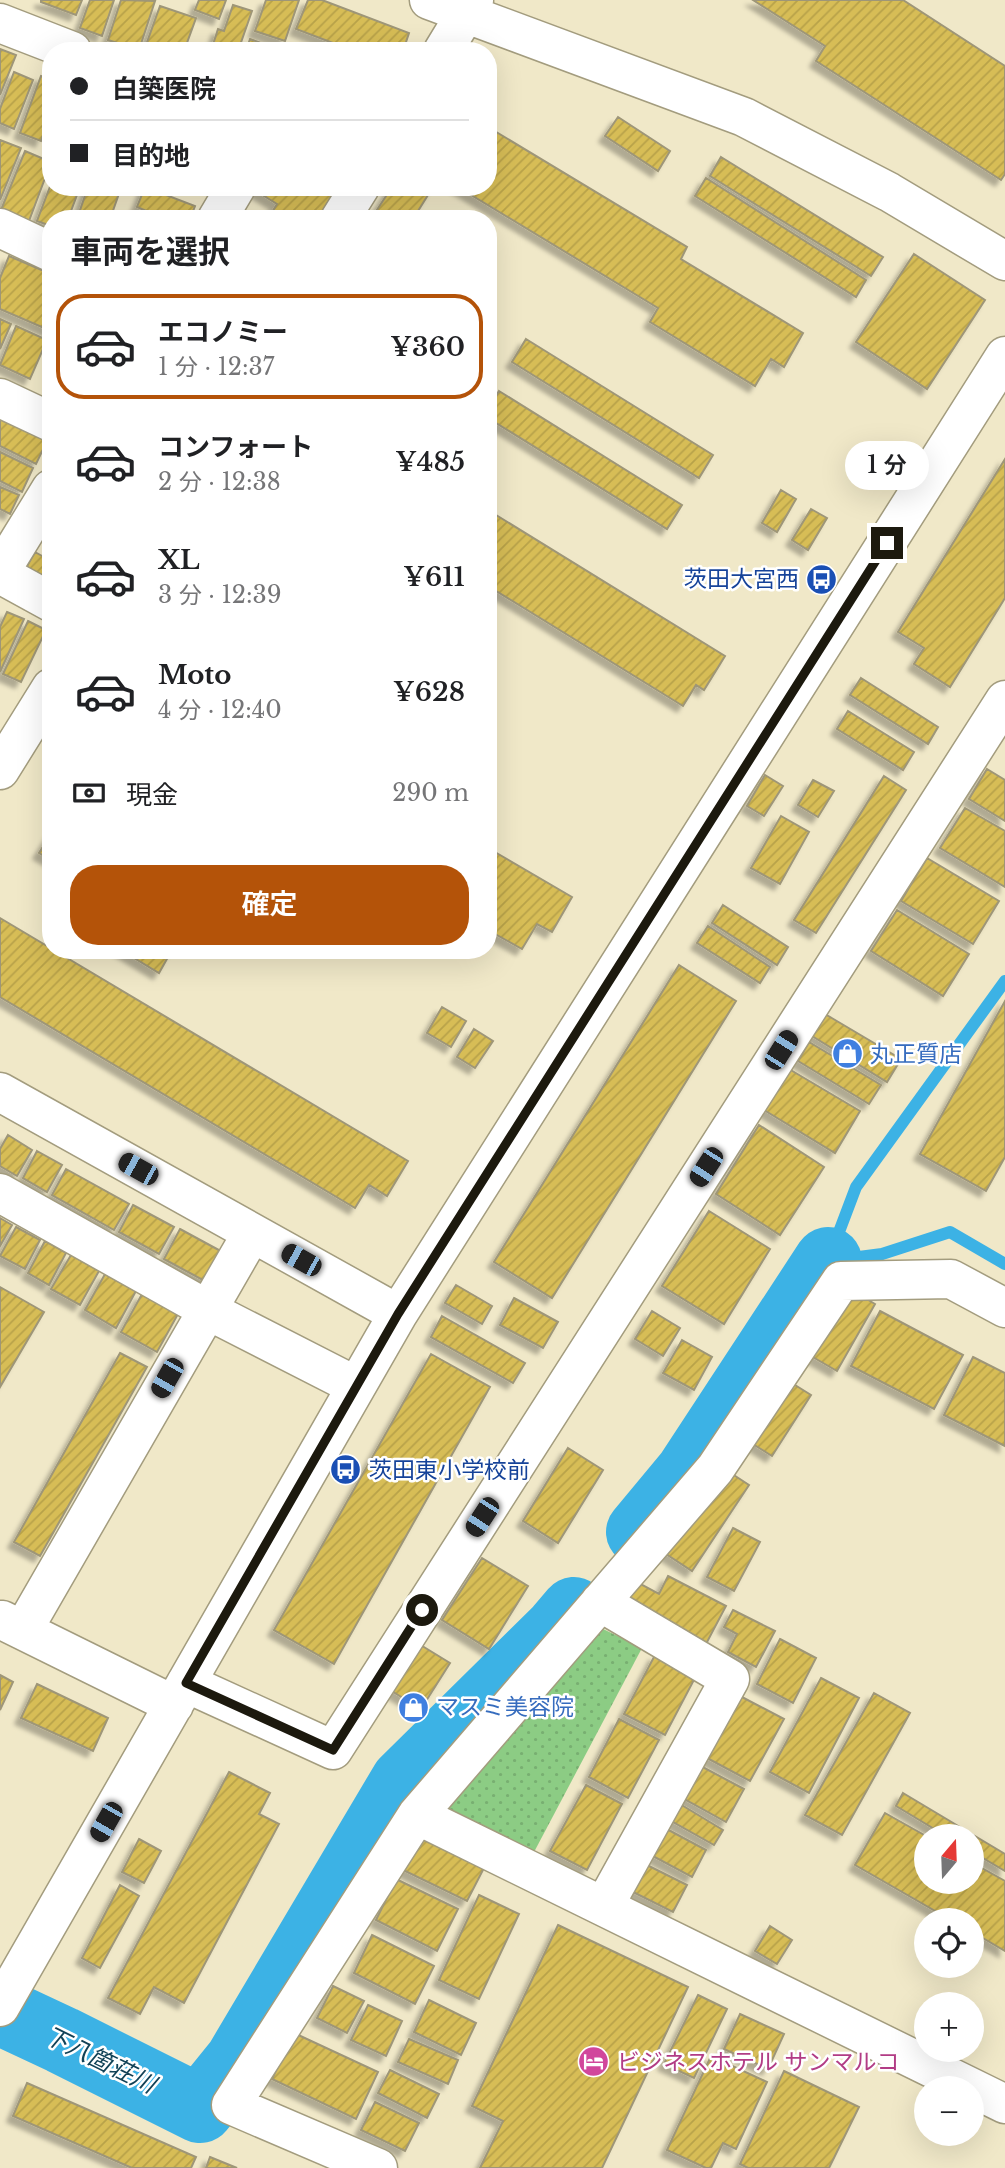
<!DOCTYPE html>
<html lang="ja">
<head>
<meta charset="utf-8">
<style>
  body { margin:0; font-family:"Libre Baskerville","Noto Sans JP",serif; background:#f6f6f6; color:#202124; height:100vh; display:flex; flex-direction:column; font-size:26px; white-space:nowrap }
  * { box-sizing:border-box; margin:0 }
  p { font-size:23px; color:#757577 }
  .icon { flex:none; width:38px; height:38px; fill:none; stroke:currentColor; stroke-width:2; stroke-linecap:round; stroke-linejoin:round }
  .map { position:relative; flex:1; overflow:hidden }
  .details { position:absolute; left:42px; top:210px; width:455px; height:749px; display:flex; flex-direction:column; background:#fff; border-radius:28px; box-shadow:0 7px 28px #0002 }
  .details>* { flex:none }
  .hud { position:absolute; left:42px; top:42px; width:455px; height:154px; border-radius:28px; box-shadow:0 7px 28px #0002; display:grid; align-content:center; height:154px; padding:0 28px; background:#fff }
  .needle { width:46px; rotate:19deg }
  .fabs { position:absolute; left:914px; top:1824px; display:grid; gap:14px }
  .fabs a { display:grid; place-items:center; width:70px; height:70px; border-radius:50%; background:#fff; box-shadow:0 7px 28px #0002; font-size:35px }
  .end { position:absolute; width:32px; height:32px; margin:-16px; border:9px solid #1c190e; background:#fff; box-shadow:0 0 0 4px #fff }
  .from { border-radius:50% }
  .bubble { position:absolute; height:49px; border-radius:24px; background:#fff; box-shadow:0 7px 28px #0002; font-size:23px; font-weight:600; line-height:49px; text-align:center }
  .car { position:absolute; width:21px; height:42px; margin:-21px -10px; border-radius:9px; box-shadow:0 0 5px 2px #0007; background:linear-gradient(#222 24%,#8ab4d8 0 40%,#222 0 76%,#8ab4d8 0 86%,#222 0) }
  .hud b { display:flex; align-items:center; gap:24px; height:66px; font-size:26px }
  .hud b+b { border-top:2px solid #e0e0e0 }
  .hud i { width:18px; height:18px; background:#202124 }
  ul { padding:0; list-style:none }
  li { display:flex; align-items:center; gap:21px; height:105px; margin:0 14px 10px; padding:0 14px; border:4px solid transparent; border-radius:28px }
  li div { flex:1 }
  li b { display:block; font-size:26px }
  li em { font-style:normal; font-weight:600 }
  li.on { border-color:#b45309 }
  li>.icon { width:63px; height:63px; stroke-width:1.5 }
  h2 { padding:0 28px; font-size:32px; line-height:84px }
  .pay { display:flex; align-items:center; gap:18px; height:77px; padding:0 28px; font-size:26px }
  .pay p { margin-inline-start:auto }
  .cta { display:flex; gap:14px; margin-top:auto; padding:14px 28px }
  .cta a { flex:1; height:80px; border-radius:28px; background:#b45309; color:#fff; font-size:28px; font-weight:600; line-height:80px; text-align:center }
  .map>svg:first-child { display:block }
</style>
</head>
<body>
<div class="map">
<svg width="1005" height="2168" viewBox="0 0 1005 2168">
  <defs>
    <pattern id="park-dots" width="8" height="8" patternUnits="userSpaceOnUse" patternTransform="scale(1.75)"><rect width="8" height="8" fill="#8ccc84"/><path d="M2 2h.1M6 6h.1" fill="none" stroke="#78af71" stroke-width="1.8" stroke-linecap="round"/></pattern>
    <pattern id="building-hatch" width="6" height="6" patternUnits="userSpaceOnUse" patternTransform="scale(1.75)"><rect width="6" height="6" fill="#d7bd56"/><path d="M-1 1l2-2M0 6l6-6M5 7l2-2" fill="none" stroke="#b8a24a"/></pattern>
    <filter id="shadow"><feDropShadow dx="-6" dy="6" stdDeviation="2" flood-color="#0004"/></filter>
  </defs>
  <rect width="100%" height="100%" fill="#f0e8c8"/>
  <!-- park -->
  <path fill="url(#park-dots)" d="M599,1627l43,21 -109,206 -86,-46z"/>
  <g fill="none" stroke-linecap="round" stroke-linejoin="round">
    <!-- stream -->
    <path stroke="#3cb2e5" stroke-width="12" d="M1005,981l-149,206 -28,74 54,-7 68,-22 55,32"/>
    <!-- river -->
    <path stroke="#3cb2e5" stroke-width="68" d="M640,1532l49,-59 139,-212
      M0,2011l62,29 138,69 38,-47 166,-280 153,-151 17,-20"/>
  </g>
  <!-- building -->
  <path fill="url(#building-hatch)" stroke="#9e9678" stroke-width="2" filter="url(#shadow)" d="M41,0h41l-6,15 -35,-13z
    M90,0h24l-12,36 -22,-8z
    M121,0l34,1 -16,49 -31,-10z
    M199,0h27l-7,19 -24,-9z
    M266,0h33l-14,41 -30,-10z
    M308,0h14l87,33 -6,18h-49l-58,-22z
    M753,0h150l102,66v108l-4,6 -185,-119 9,-15z
    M233,5l19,6 -14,40h-27l7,-22 6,2z
    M160,6l36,12 -12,33h-31l-8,-3z
    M250,39l33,12h-37z
    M0,49l16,6 -16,40z
    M14,72l19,8 -19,49 -14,-6v-14z
    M41,76l10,3v34l-10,28 -21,-8z
    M618,117l52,34 -12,20 -53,-35z
    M488,127l199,120 -6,12 122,74 -19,34 -13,-8 -16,27 -105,-64 8,-14 -200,-121h30z
    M0,140l21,8 -21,52z
    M25,151l26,11 -22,59 -28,-11z
    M721,157l162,100 -12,19 -161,-100z
    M706,178l160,102 -10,17 -161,-101z
    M51,184v3h29l-12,32h-17v7l-14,-5z
    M88,187l33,1 -11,31h-33z
    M145,187l50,19 -5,13h-25l-28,-12z
    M254,187h83l-19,32h-50l9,-15 -24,-15z
    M392,187h41l-20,32h-42z
    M914,254l71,46 -58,89 -71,-47z
    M9,256l42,18v57l-51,-22v-31z
    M0,319l11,5 -11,25z
    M16,326l31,14 -17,39 -30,-14z
    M526,339l187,116 -14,23 -187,-116z
    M499,391l183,114 -15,24 -179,-111v-9z
    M0,414l49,23 -13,27 -36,-18z
    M0,452l33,16 -11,24 -22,-11z
    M1005,459v139l-55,89 -36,-23 10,-16 -26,-16z
    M0,487l19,8 -9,19 -10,-5z
    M781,490l15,9 -19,33 -15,-9z
    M811,509l16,9 -19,32 -16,-10z
    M488,510l237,146 -21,34 -8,-5 -13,21 -195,-120z
    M35,552l16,9v21l-25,-14z
    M7,612l17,7 -24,53v-45z
    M28,621l18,9 -25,52 -18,-8z
    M861,678l77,49 -10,17 -78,-49z
    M848,711l66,41 -11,18 -66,-41z
    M987,769l18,11v41l-36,-22z
    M765,775l18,11 -19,30 -17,-10z
    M884,776l22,14 -90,143 -22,-13z
    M813,780l21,11 -16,26 -20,-12z
    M965,808l40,23v56l-65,-39z
    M781,816l28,16 -29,52 -29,-16z
    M51,834v26l-12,-7z
    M488,848l84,49 -20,35 -15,-8 -15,25 -34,-19z
    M927,858l72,43 -26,43 -72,-43z
    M723,905l65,42 -11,18 -65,-42z
    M897,910l72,44 -26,42 -72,-45z
    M0,918l408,243 -21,35 -18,-11 -14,23 -355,-211z
    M708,926l62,41 -10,16 -63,-40z
    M121,950h51l-13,23z
    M679,965l57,36 -184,297 -58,-36z
    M1005,1001v156l-19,34 -66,-37z
    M442,1007l24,14 -15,26 -24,-14z
    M825,1014l76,45 -14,23 -75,-46z
    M474,1029l19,12 -18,27 -18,-11z
    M809,1042l72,43 -12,19 -71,-43z
    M789,1069l71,42 -25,42 -71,-43z
    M759,1125l65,42 -44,68 -64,-41z
    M8,1135l24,15 -15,26 -17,-10v-17z
    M37,1151l25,14 -15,27 -24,-14z
    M66,1169l63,35 -15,26 -62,-35z
    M133,1205l41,22 -15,27 -40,-22z
    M709,1211l61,38 -46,75 -62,-38z
    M0,1218l12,7 -12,21z
    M16,1227l24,13 -15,29 -25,-13z
    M180,1229l48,26 -16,30 -48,-26z
    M45,1241l21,12 -17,32 -21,-12z
    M71,1255l28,16 -19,34 -29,-16z
    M105,1274l31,17 -20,37 -31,-18z
    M456,1285l36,21 -10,18 -37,-21z
    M0,1287l44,25 -44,75z
    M850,1289l25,15 -38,67 -26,-15z
    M142,1294l36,20 -21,38 -36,-20z
    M514,1298l44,24 -15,26 -43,-23z
    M652,1311l28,17 -17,28 -28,-17z
    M880,1311l83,44 -29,54 -83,-43z
    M442,1316l83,47 -12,20 -82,-46z
    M682,1340l30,17 -18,33 -31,-17z
    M120,1353l27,14 -107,189 -26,-14z
    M431,1354l59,33 -156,277 -60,-34z
    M973,1357l32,16v73l-61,-31z
    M787,1380l24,15 -39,61 -24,-15z
    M568,1448l35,22 -45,73 -35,-22z
    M720,1466l29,19 -57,86 -29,-19z
    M733,1528l27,14 -26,49 -27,-14z
    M482,1558l46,28 -39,63 -47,-29z
    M668,1576l58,30 -20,38 -79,-42 10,-20 22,12z
    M733,1610l42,21 -19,36 -28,-15 9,-18 -13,-7z
    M780,1639l36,19 -23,45 -36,-19z
    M419,1644l31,19 -29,46 -31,-19z
    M655,1655l41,21 -31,59 -41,-21z
    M0,1675l13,7 -13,28z
    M821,1678l38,20 -50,95 -39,-21z
    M37,1684l71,34 -15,33 -72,-33z
    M874,1693l36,20 -68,122 -37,-20z
    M740,1696l44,23 -34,62 -43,-23z
    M619,1719l40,21 -31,58 -39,-21z
    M697,1764l47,25 -18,33 -47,-26z
    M229,1772l41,21 -11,21 20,10 -95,179 -30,-16 -14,27 -32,-16z
    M586,1785l36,19 -35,66 -37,-19z
    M903,1793l102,61v17l-34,-20v-15h-25l-50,-30z
    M675,1801l48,29 -9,15 -48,-27z
    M885,1813l41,23v45h45v-19l34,19v70l-34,-20v-11h-20l-96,-55z
    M663,1827l43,23 -14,27 -43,-23z
    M418,1834l67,32 -18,35 -66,-32z
    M139,1839l22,12 -17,32 -22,-11z
    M641,1862l46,23 -14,27 -46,-23z
    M396,1879l62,30 -21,42 -61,-31z
    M120,1885l19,11 -39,72 -18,-10z
    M479,1895l40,19 -40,85 -40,-19z
    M558,1925l130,62 -86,181h-122l23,-47 -31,-15z
    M770,1926l22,14 -15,24 -22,-13z
    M372,1935l62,31 -19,38 -61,-31z
    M333,1986l31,15 -17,32 -30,-15z
    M698,1995l29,14 -33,69 -30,-14z
    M429,2000l47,23 -15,32 -47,-23z
    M368,2005l34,16 -16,35 -35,-16z
    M740,2014l44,20 -16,35 -44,-20z
    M294,2033l84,39 -22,47 -84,-40z
    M409,2039l49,21 -10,24 -50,-22z
    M711,2056l56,26 -31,67 -13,-6 -12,25h-5l-39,-18z
    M390,2070l49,24 -12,24 -49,-25z
    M784,2071l75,36 -30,61h-81l-8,-4z
    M27,2083l169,74 -5,11h-59l-119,-52z
    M375,2102l44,21 -14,28 -44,-21z
    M210,2157l27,11h-31z"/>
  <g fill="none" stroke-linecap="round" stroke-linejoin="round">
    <defs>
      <path id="minor" d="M429,0l315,117 145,75 116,69
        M0,23l72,28
        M443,51l31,-51
        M217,219l19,-32
        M340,219l20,-32
        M0,228l51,24
        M0,398l51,24
        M0,572l51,-83
        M0,574l51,28
        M0,770l51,-82
        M0,1092l398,222
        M0,1193l219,123 137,70
        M600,1602l130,77 -126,227
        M2,1620l172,85
        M23,1630l229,-397
        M186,1683l147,67 672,-1050
        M417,1815l588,289
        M0,2007l398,-693 607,-958
        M378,2168l-147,-63 186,-290 298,-346 126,-188 110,-2 54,29"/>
    </defs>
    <!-- minor casing -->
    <use href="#minor" stroke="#a39c7e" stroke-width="41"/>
    <!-- minor -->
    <use href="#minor" stroke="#fff" stroke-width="38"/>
  </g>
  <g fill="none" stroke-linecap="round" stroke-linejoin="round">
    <!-- route -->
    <path stroke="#1c190e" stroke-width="9" d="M422,1610l-89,140 -147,-67 212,-369 489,-771"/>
  </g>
  <!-- icons -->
  <defs>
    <symbol id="bus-disc" viewBox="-11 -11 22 22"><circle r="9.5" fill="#1a4fb4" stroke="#fff"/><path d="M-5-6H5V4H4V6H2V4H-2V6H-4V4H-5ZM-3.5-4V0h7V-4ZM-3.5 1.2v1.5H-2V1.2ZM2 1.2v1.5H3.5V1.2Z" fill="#fff"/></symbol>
    <symbol id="shop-disc" viewBox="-11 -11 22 22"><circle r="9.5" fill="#3f7fe0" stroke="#fff"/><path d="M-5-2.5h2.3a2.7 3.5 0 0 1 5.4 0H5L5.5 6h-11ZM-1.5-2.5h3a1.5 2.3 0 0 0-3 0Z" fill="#fff"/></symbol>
    <symbol id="hotel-disc" viewBox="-11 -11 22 22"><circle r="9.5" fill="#d1479c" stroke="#fff"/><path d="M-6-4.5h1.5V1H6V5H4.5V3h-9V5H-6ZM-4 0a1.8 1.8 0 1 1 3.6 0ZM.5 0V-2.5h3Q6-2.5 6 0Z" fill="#fff"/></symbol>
  </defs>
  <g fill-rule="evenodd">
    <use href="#bus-disc" x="804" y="562" width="35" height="35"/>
    <use href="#shop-disc" x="830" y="1036" width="35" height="35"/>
    <use href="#bus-disc" x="328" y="1452" width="35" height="35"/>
    <use href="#shop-disc" x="396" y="1690" width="35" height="35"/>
    <use href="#hotel-disc" x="576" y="2044" width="35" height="35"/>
  </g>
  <g text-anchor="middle" stroke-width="5" stroke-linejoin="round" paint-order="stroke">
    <!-- transit labels -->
    <g font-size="23" fill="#164399" stroke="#fff" text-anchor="end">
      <text x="799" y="587">茨田大宮西</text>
      <text x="369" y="1478" text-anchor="start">茨田東小学校前</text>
    </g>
    <!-- shop labels -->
    <g font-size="23" fill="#366cbe" stroke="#fff" text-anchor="start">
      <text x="870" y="1062">丸正質店</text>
      <text x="436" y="1715">マスミ美容院</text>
    </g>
    <!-- hotel labels -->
    <g font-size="23" fill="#b23c85" stroke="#fff" text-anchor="start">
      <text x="617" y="2070">ビジネスホテル サンマルコ</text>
    </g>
    <!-- water labels -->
    <g font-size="24" font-style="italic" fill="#114257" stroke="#fff">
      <text transform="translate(100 2060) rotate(26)" y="8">下八箇荘川</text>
    </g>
  </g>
</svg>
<div class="fabs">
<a><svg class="needle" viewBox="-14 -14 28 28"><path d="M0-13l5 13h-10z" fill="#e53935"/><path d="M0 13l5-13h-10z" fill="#757577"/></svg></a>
<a><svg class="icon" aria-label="locate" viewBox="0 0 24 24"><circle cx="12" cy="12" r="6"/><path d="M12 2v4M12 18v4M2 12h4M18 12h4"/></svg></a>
<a>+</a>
<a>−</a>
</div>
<i class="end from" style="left:422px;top:1610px"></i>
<i class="end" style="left:887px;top:543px"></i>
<div class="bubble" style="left:845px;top:441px;width:84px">1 分</div>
<i class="car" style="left:781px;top:1050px;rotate:32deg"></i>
<i class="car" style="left:706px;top:1167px;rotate:213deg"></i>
<i class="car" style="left:138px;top:1169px;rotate:299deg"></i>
<i class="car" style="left:301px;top:1260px;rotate:299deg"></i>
<i class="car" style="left:167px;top:1378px;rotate:210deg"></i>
<i class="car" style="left:482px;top:1517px;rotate:213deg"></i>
<i class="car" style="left:106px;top:1822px;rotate:210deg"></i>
<div class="hud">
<b><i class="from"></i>白築医院</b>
<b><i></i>目的地</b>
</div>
<section class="details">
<h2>車両を選択</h2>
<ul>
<li class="on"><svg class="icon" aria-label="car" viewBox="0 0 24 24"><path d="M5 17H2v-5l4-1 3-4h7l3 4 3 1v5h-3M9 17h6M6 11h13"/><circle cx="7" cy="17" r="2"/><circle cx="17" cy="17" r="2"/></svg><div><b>エコノミー</b><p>1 分 · 12:37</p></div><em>¥360</em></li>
<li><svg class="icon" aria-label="car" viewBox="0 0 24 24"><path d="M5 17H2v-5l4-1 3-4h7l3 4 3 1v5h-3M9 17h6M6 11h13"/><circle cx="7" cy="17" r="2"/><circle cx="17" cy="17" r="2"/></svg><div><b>コンフォート</b><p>2 分 · 12:38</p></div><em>¥485</em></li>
<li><svg class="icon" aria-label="car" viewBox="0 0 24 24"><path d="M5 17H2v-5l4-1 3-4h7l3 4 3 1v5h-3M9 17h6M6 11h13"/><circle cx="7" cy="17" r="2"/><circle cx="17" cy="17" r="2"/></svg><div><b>XL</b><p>3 分 · 12:39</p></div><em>¥611</em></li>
<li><svg class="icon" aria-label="car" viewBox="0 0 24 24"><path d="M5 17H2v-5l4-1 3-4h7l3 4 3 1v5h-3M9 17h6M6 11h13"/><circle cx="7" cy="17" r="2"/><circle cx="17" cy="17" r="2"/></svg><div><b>Moto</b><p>4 分 · 12:40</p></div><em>¥628</em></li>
</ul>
<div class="pay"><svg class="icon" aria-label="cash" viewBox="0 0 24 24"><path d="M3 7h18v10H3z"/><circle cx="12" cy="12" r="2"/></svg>現金<p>290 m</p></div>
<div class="cta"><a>確定</a></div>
</section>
</div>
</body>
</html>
